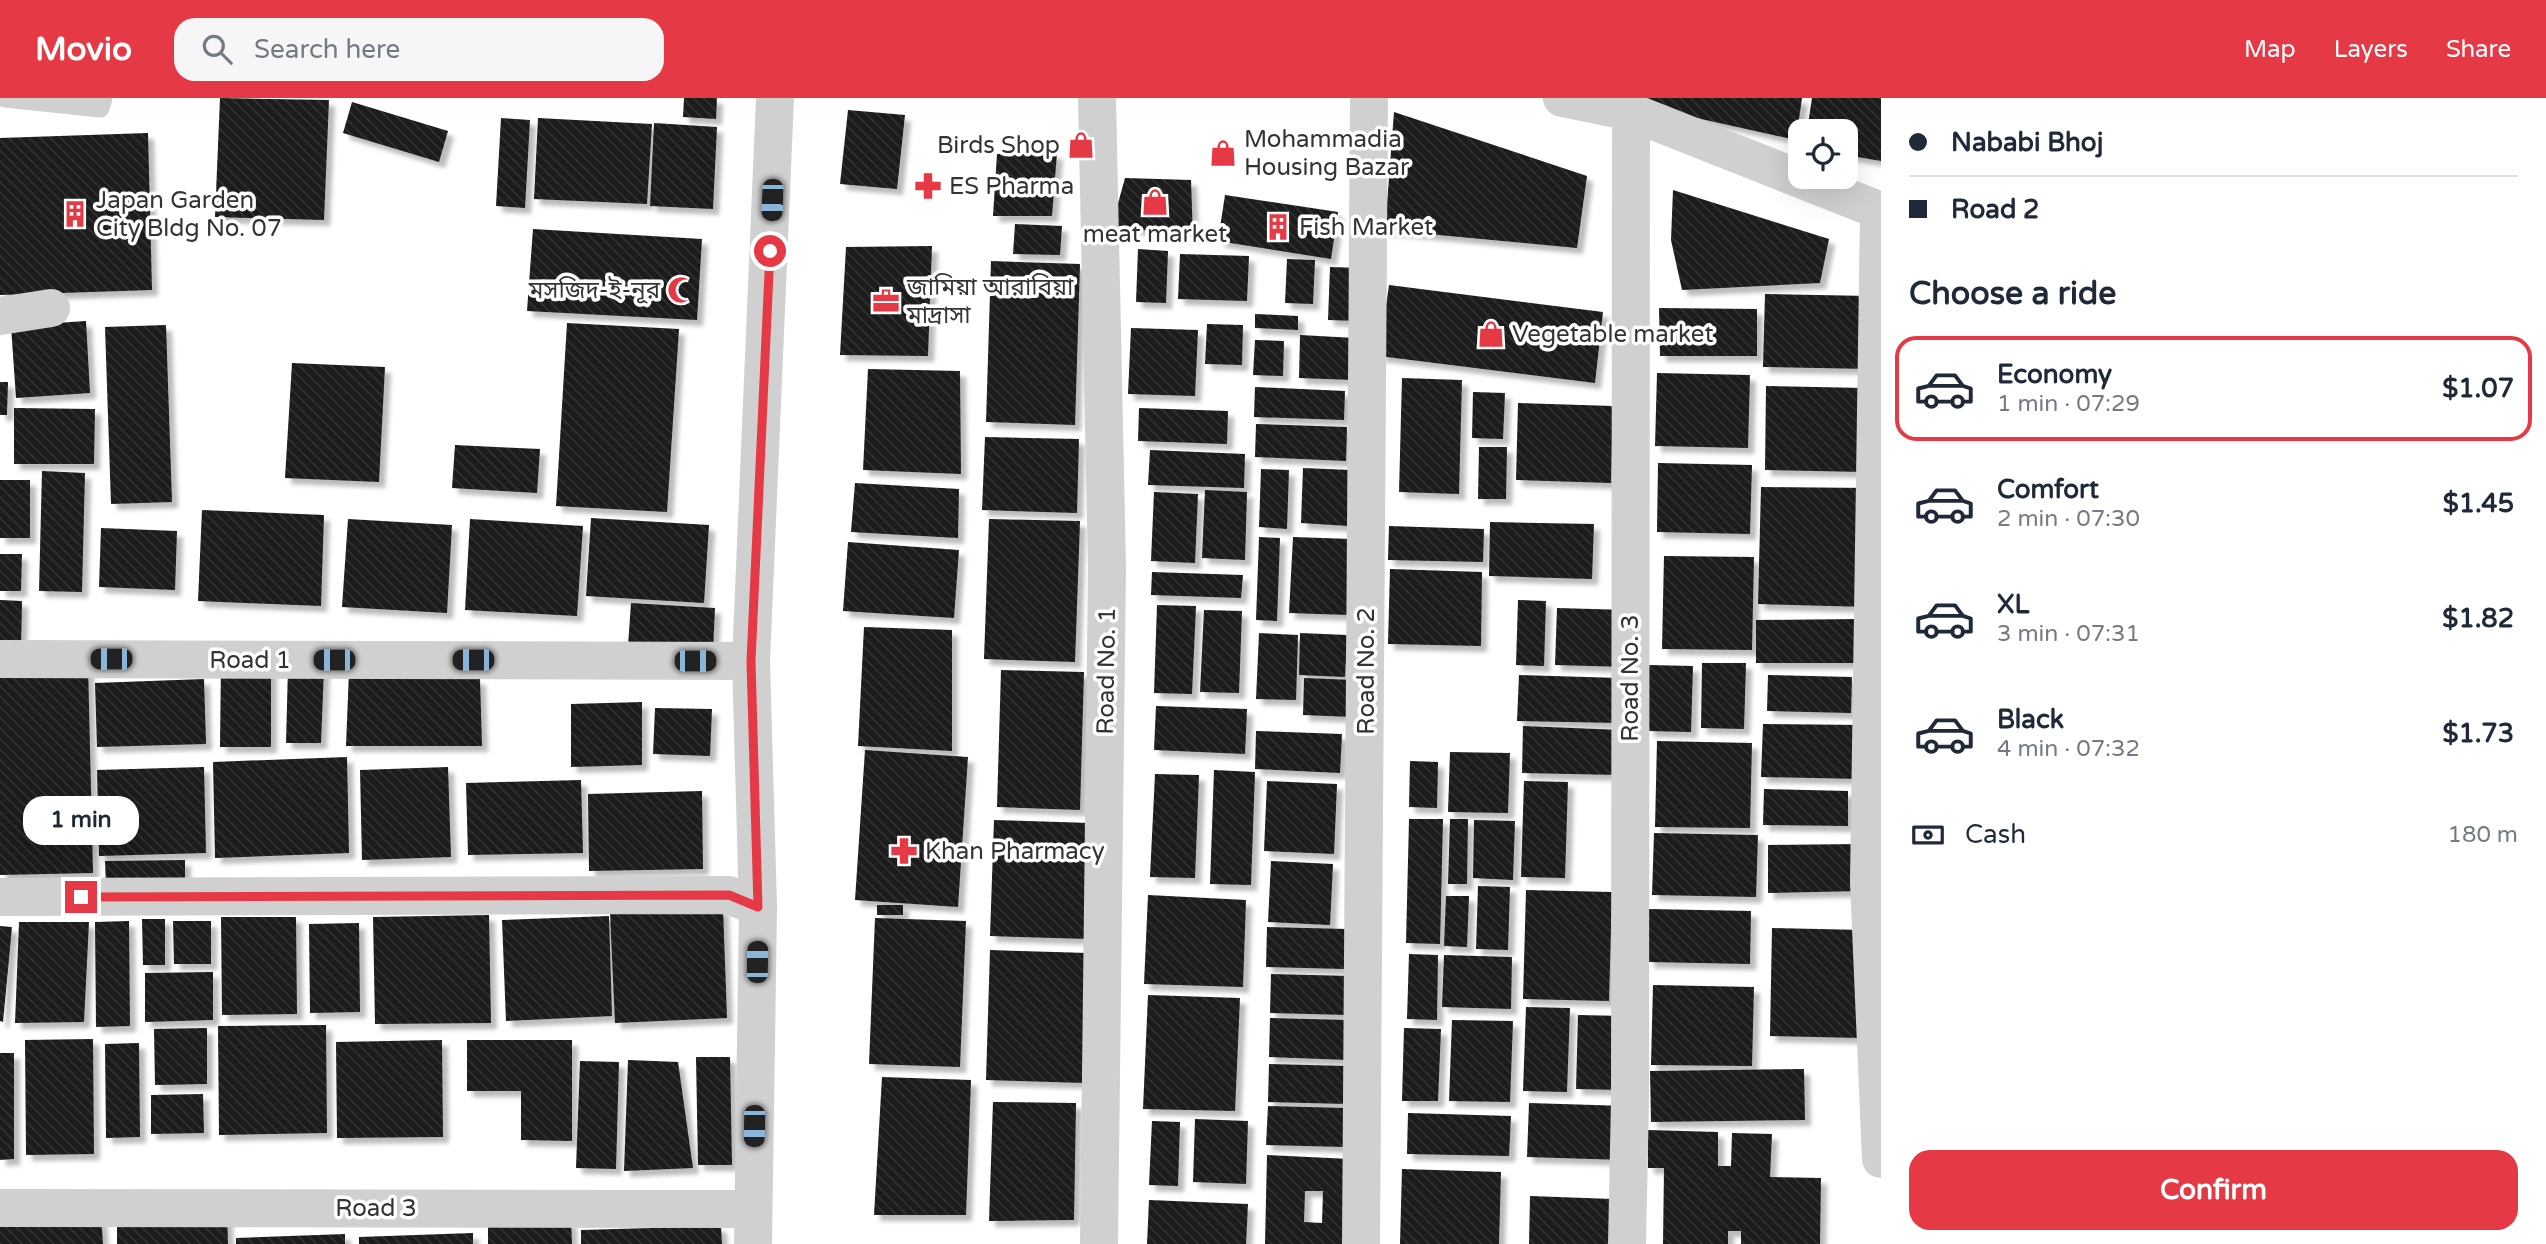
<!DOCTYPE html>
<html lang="en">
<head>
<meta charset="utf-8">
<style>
  body { margin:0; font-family:"Varela Round","Noto Sans Bengali",sans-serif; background:#f6f6f7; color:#1f2937; height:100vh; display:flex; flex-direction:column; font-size:26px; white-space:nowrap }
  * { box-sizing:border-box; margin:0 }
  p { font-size:23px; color:#747a83 }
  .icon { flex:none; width:38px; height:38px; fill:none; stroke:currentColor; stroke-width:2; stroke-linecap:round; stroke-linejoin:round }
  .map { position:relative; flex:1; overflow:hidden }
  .details { display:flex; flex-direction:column; background:#fff; width:665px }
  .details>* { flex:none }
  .banner { display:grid; align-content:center; height:154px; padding:0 28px; background:#fff }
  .fabs { position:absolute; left:1788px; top:21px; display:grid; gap:14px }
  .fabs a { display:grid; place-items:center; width:70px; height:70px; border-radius:14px; background:#fff; box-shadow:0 7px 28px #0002; font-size:35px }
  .end { position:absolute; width:32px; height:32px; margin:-16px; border:9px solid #e63946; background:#fff; box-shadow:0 0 0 4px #fff }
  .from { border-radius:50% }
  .bubble { position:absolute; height:49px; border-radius:21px; background:#fff; box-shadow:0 7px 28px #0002; font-size:23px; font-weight:700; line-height:49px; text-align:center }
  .car { position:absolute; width:21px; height:42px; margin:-21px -10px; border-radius:9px; box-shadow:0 0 5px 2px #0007; background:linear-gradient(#222 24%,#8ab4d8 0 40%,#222 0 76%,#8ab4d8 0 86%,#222 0) }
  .banner b { display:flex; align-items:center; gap:24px; height:66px; font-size:26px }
  .banner b+b { border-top:2px solid #e0e1e3 }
  .banner i { width:18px; height:18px; background:#1f2937 }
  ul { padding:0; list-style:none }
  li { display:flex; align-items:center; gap:21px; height:105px; margin:0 14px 10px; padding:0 14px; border:4px solid transparent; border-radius:21px }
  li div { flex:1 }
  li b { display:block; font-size:26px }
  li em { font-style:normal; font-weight:700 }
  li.active { border-color:#e63946 }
  li>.icon { width:63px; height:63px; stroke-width:1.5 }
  h2 { padding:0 28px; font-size:32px; line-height:84px }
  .pay { display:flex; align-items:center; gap:18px; height:77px; padding:0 28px; font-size:26px }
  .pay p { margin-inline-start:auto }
  .cta { display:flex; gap:14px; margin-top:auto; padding:14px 28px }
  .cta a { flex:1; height:80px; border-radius:21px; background:#e63946; color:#fff; font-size:28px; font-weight:700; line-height:80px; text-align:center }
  header { display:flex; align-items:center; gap:42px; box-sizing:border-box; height:98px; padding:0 35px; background:#e63946; color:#fff }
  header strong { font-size:33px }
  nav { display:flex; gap:38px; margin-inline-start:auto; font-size:24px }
  .search { width:490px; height:63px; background:#f6f6f7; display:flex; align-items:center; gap:18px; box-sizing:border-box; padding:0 24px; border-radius:21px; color:#747a83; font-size:26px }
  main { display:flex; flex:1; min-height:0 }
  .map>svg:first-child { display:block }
</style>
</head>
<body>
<header>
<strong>Movio</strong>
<div class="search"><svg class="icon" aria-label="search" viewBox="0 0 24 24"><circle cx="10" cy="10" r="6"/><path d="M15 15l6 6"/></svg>Search here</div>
<nav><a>Map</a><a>Layers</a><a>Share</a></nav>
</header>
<main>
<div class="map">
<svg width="1881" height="1146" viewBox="0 0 1881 1146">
  <defs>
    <pattern id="building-back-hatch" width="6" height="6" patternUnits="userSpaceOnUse" patternTransform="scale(1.75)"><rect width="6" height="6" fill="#1a1a1a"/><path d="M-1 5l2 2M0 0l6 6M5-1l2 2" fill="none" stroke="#333"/></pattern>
    <filter id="shadow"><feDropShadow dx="6" dy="6" stdDeviation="2" flood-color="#0004"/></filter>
  </defs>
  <rect width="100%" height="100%" fill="#fff"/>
  <!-- building -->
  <path fill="url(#building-back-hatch)" fill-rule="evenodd" filter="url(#shadow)" d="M220,0l109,2 -5,120 -109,-3z
    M684,0h33l-1,21 -33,-2z
    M1607,0h195l-6,42z
    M1812,0h69v63l-35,-6v-24h-39z
    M352,4l96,29 -9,31 -96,-29z
    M848,12l57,5 -8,74 -57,-5z
    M1394,14l193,64 -10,72 -192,-18z
    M501,20l29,2 -5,88 -29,-2z
    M538,20l114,6 -5,80 -113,-5z
    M654,25l63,4 -4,82 -63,-3z
    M148,35l4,157 -152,5v-157z
    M1057,55l-5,63h-59l4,-62z
    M1125,80l66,2 2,58 -81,-13z
    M1673,92l156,49 -9,44 -138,7 -11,-50z
    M1225,97l113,17 -7,47 -113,-18z
    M1015,126l47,2 -2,29 -47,-1z
    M533,131l169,10 -5,81 -170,-9z
    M932,148l-4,110 -88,-1 6,-108z
    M1138,151l30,2 -2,52 -30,-1z
    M1180,156l69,2 -2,45 -69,-2z
    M1287,161l28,1 -2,44 -28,-1z
    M991,163l89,3 -5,161 -89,-3z
    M1330,169l32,1 -3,53 -31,-1z
    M1389,187l214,27 -8,71 -216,-27z
    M1765,196l105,2 -1,73 -106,-2z
    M1659,210l98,1v47h-97z
    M1255,216l43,2v14l-43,-2z
    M86,223l4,72 -74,5 -5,-72z
    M567,225l112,6 -12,183 -111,-6z
    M1207,226l36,1 -1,40 -37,-1z
    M166,227l6,177 -61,2 -6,-177z
    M1131,230l67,2 -3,66 -67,-2z
    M1300,237l55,3 -1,42 -55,-2z
    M1255,242l29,1 -1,35 -30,-1z
    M292,265l93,4 -6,115 -94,-4z
    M868,271l92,2 1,103 -98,-4z
    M1657,275l93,2 -2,73 -93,-2z
    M1402,280l60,2 -3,114 -60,-2z
    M0,284h8l-1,33h-7z
    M1766,288l99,2 -1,84 -99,-2z
    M1255,289l90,4 -1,29 -90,-3z
    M1473,294l32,1 -2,46 -31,-1z
    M1518,305l95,3 -2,77 -95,-3z
    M14,310l81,1 -1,55h-80z
    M1139,310l89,3 -1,33 -89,-3z
    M1256,326l91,3 -1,34 -91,-4z
    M985,339l94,2 -2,74 -95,-3z
    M455,347l85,4 -3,44 -85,-5z
    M1479,349h28l-1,52h-28z
    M1150,352l95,4 -1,34 -96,-3z
    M1658,365l94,2 -2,69 -93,-2z
    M1303,370l48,2 -2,56 -48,-3z
    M1261,371l28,1 -2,59 -28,-2z
    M42,373l43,2 -3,119 -43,-1z
    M0,382h30v58h-30z
    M855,385l104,6 -1,49 -107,-6z
    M1761,389l110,1 -3,119 -110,-3z
    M1205,392l42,2 -2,68 -43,-2z
    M1154,394l44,2 -3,69 -44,-2z
    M202,412l122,5 -3,91 -123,-5z
    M591,420l118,7 -5,78 -118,-7z
    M348,421l104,6 -5,88 -105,-6z
    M470,421l113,7 -6,90 -112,-6z
    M989,421l91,2 -5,141 -91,-3z
    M1490,424l104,2 -2,55 -103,-3z
    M1389,428l95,3 -1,33 -95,-2z
    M101,430l76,3 -2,59 -76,-3z
    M1259,439l21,1 -3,83 -21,-1z
    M1293,439l59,2 -3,76 -60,-2z
    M848,444l111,8 -5,68 -111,-7z
    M0,456h22l-1,37h-21z
    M1664,458l90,1 -2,93 -90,-1z
    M1390,471l92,3 -1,74 -93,-2z
    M1152,474l91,3 -2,23 -90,-3z
    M0,502l22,1 -1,48h-21z
    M1518,502l28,1 -2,65 -28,-1z
    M631,505l84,5 -2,43 -85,-5z
    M1157,507l39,1 -4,88 -38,-1z
    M1557,510l71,2 -1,57 -72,-2z
    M1204,512l38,1 -3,82 -39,-1z
    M1858,521v44h-102v-43z
    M864,529l88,3v121l-94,-5z
    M1259,535l39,2 -2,65 -40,-1z
    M1300,535l47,2 -2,42 -46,-2z
    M221,564h50v85h-51z
    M1702,565h44l-2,66 -43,-1z
    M88,566l5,209 -93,2v-208z
    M1649,567l44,1 -2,66 -43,-1z
    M288,569l36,2 -3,74h-35z
    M1001,572l83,2 -4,138 -83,-3z
    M349,573l131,8 2,67h-136z
    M1519,577l101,3 -1,45 -102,-2z
    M1768,577l84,2 -1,36 -84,-2z
    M1304,580l49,2 -1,37 -49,-2z
    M204,581l2,65 -109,3 -2,-64z
    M642,604v63l-71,2v-63z
    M1156,608l91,3 -2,45 -91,-4z
    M655,610l57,1 -2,47 -57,-2z
    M1763,626l100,1 -2,54 -100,-2z
    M1523,628l99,4 -2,45 -98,-2z
    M1256,633l86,3 -2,39 -85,-4z
    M1657,643l95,2 -2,85 -95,-1z
    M865,652l103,7 -10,150 -103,-7z
    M1450,654l60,1 -2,60 -60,-1z
    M347,659l2,96 -134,5 -2,-96z
    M1410,663l28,1 -1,46 -28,-1z
    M204,669l2,86 -107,3 -2,-86z
    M448,669l3,90 -89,3 -2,-90z
    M1214,672l41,2 -4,113 -41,-1z
    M1155,676l44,1 -4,103 -45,-1z
    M581,682l2,73 -115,2 -2,-72z
    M1267,683l70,3 -3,70 -70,-3z
    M1524,683l44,1 -3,96 -44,-1z
    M1764,691l84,2v35l-85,-1z
    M702,693l1,78 -114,2 -1,-77z
    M1409,721h34l-3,125 -34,-1z
    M1450,721h18l-1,65h-19z
    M994,722l97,3 -3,116 -98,-3z
    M1474,722l41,1 -2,59 -40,-2z
    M1654,735l104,2 -2,62 -104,-2z
    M1860,746l1,47 -93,2v-48z
    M185,762v24l-79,1 -1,-24z
    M1271,763l62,3 -3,61 -62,-3z
    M1478,788l32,1 -2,63 -32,-1z
    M1526,792l86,2 -3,109 -86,-2z
    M1148,797l98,5 -3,87 -99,-3z
    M1446,798h23l-2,51 -23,-1z
    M877,807h26v10h-26z
    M723,810l4,110 -112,5 -5,-110z
    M1649,811l102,2 -1,53 -102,-2z
    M489,817l2,108 -116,1 -2,-107z
    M609,818l3,100 -106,5 -4,-101z
    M221,819h75l1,97 -75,1z
    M875,820l91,3 -6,146 -91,-3z
    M142,821h23v46h-22z
    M129,823l1,105 -34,1 -1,-105z
    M173,823h38v43h-37z
    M19,824h70l-5,100 -69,1z
    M359,825l1,89 -50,1 -1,-89z
    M0,828l12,1 -9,95 -3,-1z
    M1267,829l80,2 -2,40 -79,-2z
    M1772,830l92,2 -3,108 -91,-2z
    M990,852l98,3 -4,130 -98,-3z
    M1409,856l29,1 -1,65 -30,-1z
    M1444,857l68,2 -1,52 -69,-2z
    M213,874v48l-68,2v-49z
    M1271,876l80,2 -2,39 -79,-2z
    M1653,887l101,2 -2,79 -101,-1z
    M1148,897l92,3 -5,113 -92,-2z
    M1526,909l44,1 -3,84 -44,-1z
    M1578,917l46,1 -3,74 -45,-1z
    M1270,920l79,2 -1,40 -79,-3z
    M1452,922l61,1 -3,81 -61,-1z
    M326,927l1,108 -108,2 -1,-109z
    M207,930v56l-52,1 -1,-56z
    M1404,930l37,1 -3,72h-36z
    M93,941l1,115 -68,1 -1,-115z
    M442,942l1,97 -106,1 -1,-96z
    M467,942h105v101l-51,-1v-49h-54z
    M139,945l1,94 -34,1 -1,-94z
    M0,955h14v106l-14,1z
    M696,959h34l2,108h-34z
    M628,962l50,2 15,106 -69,3z
    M580,963l39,1 -3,107 -40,-1z
    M1269,966l79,2 -1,38 -79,-2z
    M1804,971l1,51 -154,2 -1,-51z
    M882,979l89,3 -5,135h-92z
    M203,996l1,39 -53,1v-39z
    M993,1004l83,1 -2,117 -85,1z
    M1529,1005l97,3 -2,54 -97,-3z
    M1268,1008l79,2 -2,39 -79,-2z
    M1408,1015l103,3 -2,40 -102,-2z
    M1195,1021l53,2 -2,63 -53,-2z
    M1152,1023l28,1 -2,64 -29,-1z
    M1648,1032l70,2v34h13l1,-33 40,1 -2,43 51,1 -1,66h-79v-13h-13v13h-65l1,-76h-16z
    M1267,1057l83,4 -1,85h-84zM1305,1093h18l-1,32 -18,-1z
    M1402,1071l99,3 -2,72h-99z
    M1530,1098l83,3 -2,45h-82z
    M1149,1102l99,4 -2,40h-99z
    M227,1114l1,32h-111v-29z
    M101,1118l2,28h-103v-25z
    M571,1123l1,23h-84v-22z
    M721,1128l1,18h-141v-14z
    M473,1135v11h-114v-7z
    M345,1136v10h-109v-6z"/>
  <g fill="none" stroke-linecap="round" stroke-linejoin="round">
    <!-- service -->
    <path stroke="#d0d0d0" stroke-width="19" d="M5,0l95,10 3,-10"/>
    <!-- minor -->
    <path stroke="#d0d0d0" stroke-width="38" d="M1097,0l10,469 -8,677
      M1879,113l-10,671 12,277
      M0,218l51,-8
      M0,561l751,2
      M0,799l729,-2 29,12
      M0,1110l752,1
      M1361,1146l8,-1146
      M1627,1146l3,-144 1,-988"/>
    <!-- tertiary -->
    <path stroke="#d0d0d0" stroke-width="38" d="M1562,0l69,14 250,99
      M753,1146l5,-337 -7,-246 24,-563"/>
  </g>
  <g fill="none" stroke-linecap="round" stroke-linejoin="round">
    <!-- route -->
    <path stroke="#e63946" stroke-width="9" d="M81,799l648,-2 29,12 -7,-246 19,-410"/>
  </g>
  <!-- icons -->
  <defs>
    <symbol id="shop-bare" viewBox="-9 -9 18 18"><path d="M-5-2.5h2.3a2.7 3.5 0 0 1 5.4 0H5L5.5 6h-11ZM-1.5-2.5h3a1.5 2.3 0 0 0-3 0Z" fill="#e63946" stroke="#fff" stroke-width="2.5" paint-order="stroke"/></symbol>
    <symbol id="pharmacy-bare" viewBox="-9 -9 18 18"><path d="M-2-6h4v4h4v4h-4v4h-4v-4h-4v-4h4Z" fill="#e63946" stroke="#fff" stroke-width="2.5" paint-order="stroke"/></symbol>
    <symbol id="building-bare" viewBox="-9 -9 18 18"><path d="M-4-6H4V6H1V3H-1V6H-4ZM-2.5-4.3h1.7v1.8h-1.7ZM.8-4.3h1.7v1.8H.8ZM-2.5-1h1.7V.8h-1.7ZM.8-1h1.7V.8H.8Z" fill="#e63946" stroke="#fff" stroke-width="2.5" paint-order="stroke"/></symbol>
    <symbol id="mosque-bare" viewBox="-9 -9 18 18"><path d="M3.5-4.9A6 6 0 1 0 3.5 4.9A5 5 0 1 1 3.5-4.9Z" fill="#e63946" stroke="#fff" stroke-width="2.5" paint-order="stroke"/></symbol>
    <symbol id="office-bare" viewBox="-9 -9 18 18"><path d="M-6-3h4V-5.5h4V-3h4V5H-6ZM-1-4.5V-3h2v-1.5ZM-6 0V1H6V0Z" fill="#e63946" stroke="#fff" stroke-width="2.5" paint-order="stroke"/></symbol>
  </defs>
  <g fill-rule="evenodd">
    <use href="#shop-bare" x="1062" y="28" width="38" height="38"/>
    <use href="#shop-bare" x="1204" y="36" width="38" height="38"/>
    <use href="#pharmacy-bare" x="909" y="69" width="38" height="38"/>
    <use href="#shop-bare" x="1136" y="85" width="38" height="38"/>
    <use href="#building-bare" x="56" y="97" width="38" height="38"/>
    <use href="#building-bare" x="1259" y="110" width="38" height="38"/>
    <use href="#mosque-bare" x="662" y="173" width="38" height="38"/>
    <use href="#office-bare" x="867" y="184" width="38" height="38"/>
    <use href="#shop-bare" x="1472" y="217" width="38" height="38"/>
    <use href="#pharmacy-bare" x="885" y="734" width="38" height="38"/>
  </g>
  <g text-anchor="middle" stroke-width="7" stroke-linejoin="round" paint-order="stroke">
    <!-- poi labels -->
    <g font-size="24" fill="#333" stroke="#fff" text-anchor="start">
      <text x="1244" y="49">Mohammadia<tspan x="1244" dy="28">Housing Bazar</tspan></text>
      <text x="1060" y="55" text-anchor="end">Birds Shop</text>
      <text x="949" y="96">ES Pharma</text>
      <text x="96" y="110">Japan Garden<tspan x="96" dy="28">City Bldg No. 07</tspan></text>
      <text x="1299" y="137">Fish Market</text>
      <text x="1155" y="144" text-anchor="middle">meat market</text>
      <text x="907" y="197">জামিয়া আরাবিয়া<tspan x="907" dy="28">মাদ্রাসা</tspan></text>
      <text x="660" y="200" text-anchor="end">মসজিদ-ই-নূর</text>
      <text x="1512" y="244">Vegetable market</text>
      <text x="925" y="761">Khan Pharmacy</text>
    </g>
    <!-- street labels -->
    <g font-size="24" fill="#333" stroke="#fff">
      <text x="250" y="570">Road 1</text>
      <text transform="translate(1106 573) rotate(-89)" y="8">Road No. 1</text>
      <text transform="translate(1366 573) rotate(-90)" y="8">Road No. 2</text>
      <text transform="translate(1630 580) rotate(-90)" y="8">Road No. 3</text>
      <text x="376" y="1118">Road 3</text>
    </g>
  </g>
</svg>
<div class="fabs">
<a><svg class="icon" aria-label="locate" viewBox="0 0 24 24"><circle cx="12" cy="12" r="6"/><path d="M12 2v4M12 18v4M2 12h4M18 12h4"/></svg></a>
</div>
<i class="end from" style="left:770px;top:153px"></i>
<i class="end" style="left:81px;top:799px"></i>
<div class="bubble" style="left:23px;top:698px;width:116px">1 min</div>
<i class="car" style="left:772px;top:102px;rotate:182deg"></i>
<i class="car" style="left:111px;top:561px;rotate:270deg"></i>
<i class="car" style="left:334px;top:562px;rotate:270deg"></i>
<i class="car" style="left:473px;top:562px;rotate:270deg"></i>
<i class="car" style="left:695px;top:563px;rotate:90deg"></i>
<i class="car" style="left:757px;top:864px;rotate:1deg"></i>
<i class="car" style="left:754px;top:1028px;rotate:181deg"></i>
</div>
<section class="details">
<div class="banner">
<b><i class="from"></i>Nababi Bhoj</b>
<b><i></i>Road 2</b>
</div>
<h2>Choose a ride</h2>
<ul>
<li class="active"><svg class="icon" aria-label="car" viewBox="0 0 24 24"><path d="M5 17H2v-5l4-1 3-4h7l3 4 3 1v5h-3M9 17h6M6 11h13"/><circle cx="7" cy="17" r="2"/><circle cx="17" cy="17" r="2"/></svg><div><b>Economy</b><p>1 min · 07:29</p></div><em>$1.07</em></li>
<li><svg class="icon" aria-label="car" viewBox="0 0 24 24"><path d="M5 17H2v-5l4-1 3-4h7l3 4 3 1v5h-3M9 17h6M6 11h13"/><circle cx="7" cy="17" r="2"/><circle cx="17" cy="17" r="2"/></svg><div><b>Comfort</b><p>2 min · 07:30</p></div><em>$1.45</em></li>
<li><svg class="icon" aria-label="car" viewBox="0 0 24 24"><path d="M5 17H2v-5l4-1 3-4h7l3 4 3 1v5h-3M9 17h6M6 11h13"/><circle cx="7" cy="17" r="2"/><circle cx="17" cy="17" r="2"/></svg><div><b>XL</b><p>3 min · 07:31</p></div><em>$1.82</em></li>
<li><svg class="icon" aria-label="car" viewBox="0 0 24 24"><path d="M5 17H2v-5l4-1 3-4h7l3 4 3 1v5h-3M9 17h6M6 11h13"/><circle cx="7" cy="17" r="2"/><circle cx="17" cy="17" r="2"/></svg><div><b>Black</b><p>4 min · 07:32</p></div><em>$1.73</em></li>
</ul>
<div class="pay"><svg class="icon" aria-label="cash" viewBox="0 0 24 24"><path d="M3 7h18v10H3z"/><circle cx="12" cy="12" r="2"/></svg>Cash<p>180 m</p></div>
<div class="cta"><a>Confirm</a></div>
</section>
</main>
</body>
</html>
